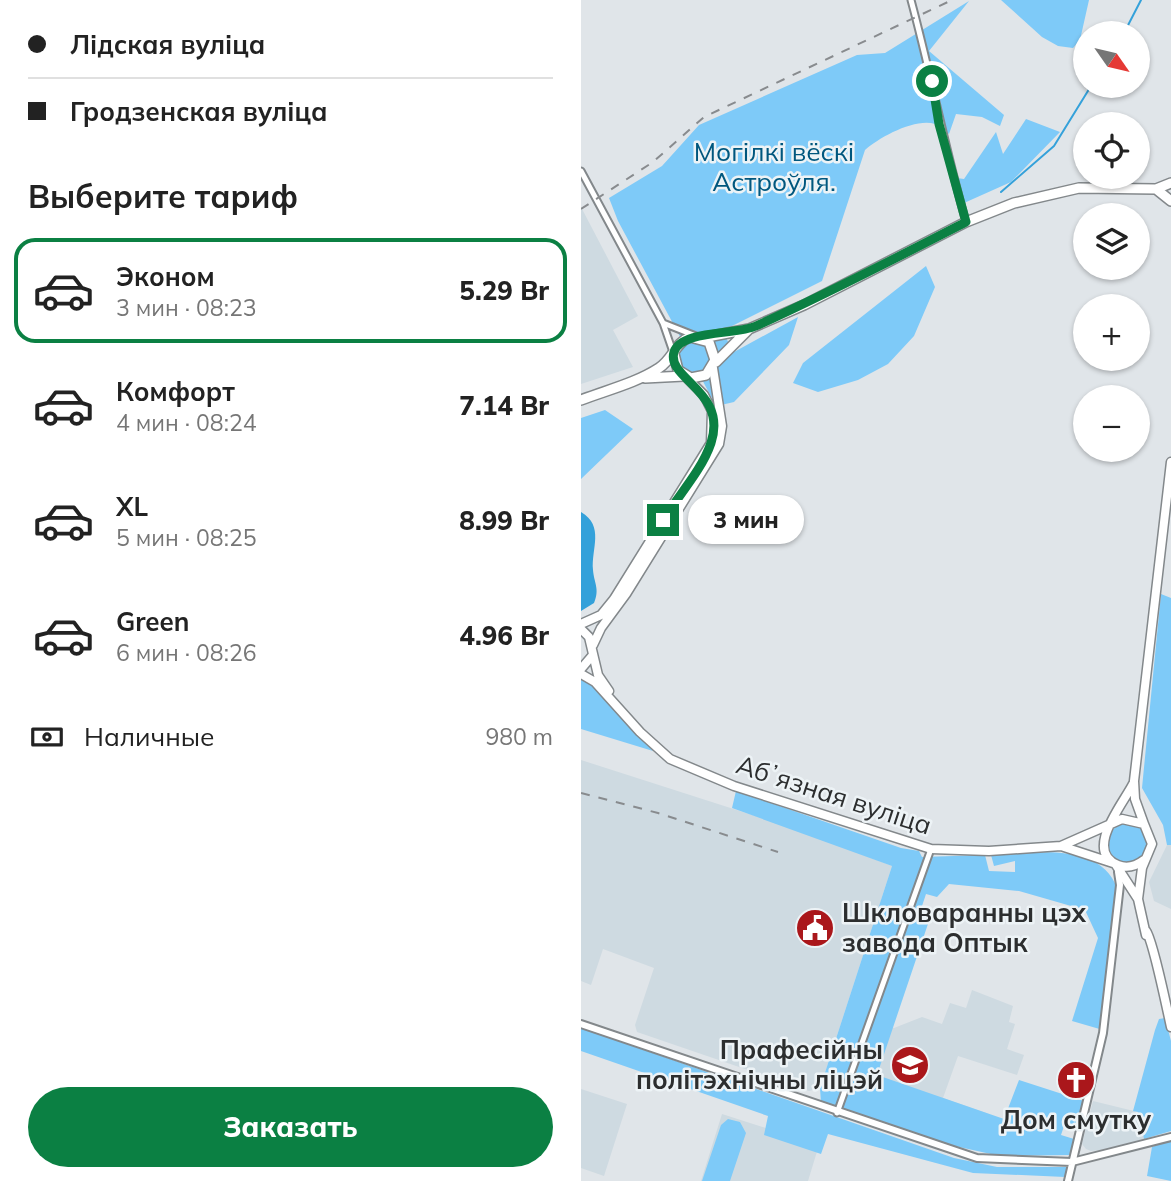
<!DOCTYPE html>
<html lang="ru">
<head>
<meta charset="utf-8">
<style>
  body { margin:0; font-family:Mulish,sans-serif; background:#f6f6f6; color:#222; height:100vh; display:flex; flex-direction:column; font-size:26px; white-space:nowrap }
  * { box-sizing:border-box; margin:0 }
  p { font-size:23px; color:#767676 }
  .icon { flex:none; width:38px; height:38px; fill:none; stroke:currentColor; stroke-width:2; stroke-linecap:round; stroke-linejoin:round }
  .map { position:relative; flex:1; overflow:hidden }
  .drawer { display:flex; flex-direction:column; background:#fff; width:581px }
  .drawer>* { flex:none }
  .hud { display:grid; align-content:center; height:154px; padding:0 28px; background:#fff }
  .needle { width:46px; rotate:124deg }
  .buttons { position:absolute; left:492px; top:21px; display:grid; gap:14px }
  .buttons a { display:grid; place-items:center; width:77px; height:77px; border-radius:50%; background:#fff; box-shadow:0 2px 5px #0004; font-size:35px }
  .end { position:absolute; width:32px; height:32px; margin:-16px; border:9px solid #0b8043; background:#fff; box-shadow:0 0 0 4px #fff }
  .from { border-radius:50% }
  .bubble { position:absolute; height:49px; border-radius:24px; background:#fff; box-shadow:0 2px 5px #0004; font-size:23px; font-weight:800; line-height:49px; text-align:center }
  .hud b { display:flex; align-items:center; gap:24px; height:66px; font-size:26px }
  .hud b+b { border-top:2px solid #e0e0e0 }
  .hud i { width:18px; height:18px; background:#222 }
  ul { padding:0; list-style:none }
  li { display:flex; align-items:center; gap:21px; height:105px; margin:0 14px 10px; padding:0 14px; border:4px solid transparent; border-radius:21px }
  li div { flex:1 }
  li b { display:block; font-size:26px }
  li em { font-style:normal; font-weight:800 }
  li.active { border-color:#0b8043 }
  li>.icon { width:63px; height:63px; stroke-width:1.5 }
  h2 { padding:0 28px; font-size:32px; line-height:84px }
  .pay { display:flex; align-items:center; gap:18px; height:77px; padding:0 28px; font-size:26px }
  .pay p { margin-inline-start:auto }
  .button { display:flex; gap:14px; margin-top:auto; padding:14px 28px }
  .button a { flex:1; height:80px; border-radius:42px; background:#0b8043; color:#fff; font-size:28px; font-weight:800; line-height:80px; text-align:center }
  main { display:flex; flex:1; min-height:0 }
  .map>svg:first-child { display:block }
</style>
</head>
<body>
<main>
<section class="drawer">
<div class="hud">
<b><i class="from"></i>Лідская вуліца</b>
<b><i></i>Гродзенская вуліца</b>
</div>
<h2>Выберите тариф</h2>
<ul>
<li class="active"><svg class="icon" aria-label="car" viewBox="0 0 24 24"><path d="M5 17H2v-5l4-1 3-4h7l3 4 3 1v5h-3M9 17h6M6 11h13"/><circle cx="7" cy="17" r="2"/><circle cx="17" cy="17" r="2"/></svg><div><b>Эконом</b><p>3 мин · 08:23</p></div><em>5.29 Br</em></li>
<li><svg class="icon" aria-label="car" viewBox="0 0 24 24"><path d="M5 17H2v-5l4-1 3-4h7l3 4 3 1v5h-3M9 17h6M6 11h13"/><circle cx="7" cy="17" r="2"/><circle cx="17" cy="17" r="2"/></svg><div><b>Комфорт</b><p>4 мин · 08:24</p></div><em>7.14 Br</em></li>
<li><svg class="icon" aria-label="car" viewBox="0 0 24 24"><path d="M5 17H2v-5l4-1 3-4h7l3 4 3 1v5h-3M9 17h6M6 11h13"/><circle cx="7" cy="17" r="2"/><circle cx="17" cy="17" r="2"/></svg><div><b>XL</b><p>5 мин · 08:25</p></div><em>8.99 Br</em></li>
<li><svg class="icon" aria-label="car" viewBox="0 0 24 24"><path d="M5 17H2v-5l4-1 3-4h7l3 4 3 1v5h-3M9 17h6M6 11h13"/><circle cx="7" cy="17" r="2"/><circle cx="17" cy="17" r="2"/></svg><div><b>Green</b><p>6 мин · 08:26</p></div><em>4.96 Br</em></li>
</ul>
<div class="pay"><svg class="icon" aria-label="cash" viewBox="0 0 24 24"><path d="M3 7h18v10H3z"/><circle cx="12" cy="12" r="2"/></svg>Наличные<p>980 m</p></div>
<div class="button"><a>Заказать</a></div>
</section>
<div class="map">
<svg width="590" height="1181" viewBox="0 0 590 1181">
  <rect width="100%" height="100%" fill="#e0e5e9"/>
  <!-- built -->
  <path fill="#cedae1" d="M0,207l57,109 -25,14 20,37 -52,17z
    M0,760l221,71 90,35 -72,222 -11,3 -172,-59 -2,-7 19,-57 -51,-19 -12,36 -10,-4z
    M586,845h4v64l-17,-8 -5,-19z
    M391,990l41,16 -4,16 6,2 -8,25 17,6 -7,20 -59,-19 -15,42 46,16 -132,-22 24,-68 13,4 28,-11 20,7 8,-21 16,5z
    M0,1089l46,15 -23,72 -23,-8z
    M512,1101l45,11 6,27 -43,11 -10,1 -5,-2 -4,-5z
    M141,1114l97,31 -11,36h-107z"/>
  <!-- green -->
  <path fill="#7ecaf8" d="M420,0h88l-9,40 -7,8 -15,-2 -16,-9z
    M388,1l-40,50 75,64 -4,11 -18,-9 -26,-3 -7,20c-4,-3 -9,-9 -14,-10 -20,-6 -55,13 -70,26l-43,131 -100,50 12,21 64,-35 -9,28 -55,57 -13,3 -7,-3 -15,-28 -18,-6 -4,-9 7,-15 -66,-123 -9,-23 53,-32 37,-41 158,-70 28,-2z
    M445,119l34,13 -49,50 -47,21 -7,-25 7,1 32,-47 7,22z
    M345,266l9,21 -21,49 -26,28 -30,16 -40,12 -25,-9 10,-20z
    M24,410l28,19 -52,50v-61z
    M580,594l10,4v247h-4l-4,-20 -21,-37z
    M0,677l17,12 55,62 -72,-22z
    M155,791l165,57 18,3 3,6 63,-2 4,16 26,1v-11l-21,5 -3,-11c40,-1 108,-15 126,33l-14,142 -31,-9 26,-83 -13,-28 -66,-19 -70,-7 -12,13 -11,-3 -5,15 11,3 -55,163 127,44 15,-39 65,21 -7,25 -12,-3 -4,12 13,4 -4,16 -70,1 -50,-11 -129,-42 -1,-15 72,-222 -160,-58z
    M527 843a20 20 0 1 1 40 0a20 20 0 1 1-40 0Z
    M584,1018l6,23v90l-27,8 -6,-27 -5,-1 22,-81 4,-11z
    M0,1028l373,130 43,9h70l-2,10 -92,-4 -145,-39 -7,20 -57,-19 4,-19 -187,-65z
    M147,1119l12,3 6,11 -16,48h-28l19,-56z
    M590,1140v41l-24,-5 5,-29z"/>
  <!-- water -->
  <path fill="#34a1da" d="M0,512c24,14 10,37 12,58 1,13 7,19 1,33l-13,8z"/>
  <g fill="none" stroke-linecap="round" stroke-linejoin="round">
    <!-- stream -->
    <path stroke="#34a1da" stroke-width="2" d="M543,33l17,-33
      M420,192l53,-46 37,-60"/>
    <defs>
      <path id="minor" d="M330,0c20,74 34,148 55,222
        M0,171l82,152 10,29
        M82,323l33,13
        M256,1113l94,-264"/>
      <path id="tertiary" d="M0,1024l396,134 95,4 99,-25
        M487,1181l35,-148 17,-148 -2,-13"/>
      <path id="primary" d="M0,624l20,-9 13,-16 97,-156 1,-32 -8,-16 -18,-18
        M0,629l8,8 9,38 11,16
        M12,645l8,-17 25,-34 93,-150 3,-18 -9,-58
        M0,669l11,-13
        M0,674l14,8 45,50 30,27 64,27 197,63 58,2 72,-5 52,17
        M552,784c-10,20 -50,67 -15,81 10,4 18,1 26,-5
        M563,824l-9,-25 -1,-18 37,-319
        M480,846l61,-27 22,5 8,20 -10,24 -4,31
        M535,865l22,34 8,36
        M565,931c7,9 21,78 25,96"/>
      <path id="trunk" d="M575,189l15,12
        M121,338l47,-9 55,-24 162,-83 48,-19 65,-15 77,1 15,-6
        M135,362l32,-32
        M64,378l39,-2
        M0,400c26,-10 55,-17 78,-32 14,-9 16,-25 31,-31l19,5 6,18 -9,15 -15,3 -13,-8 -4,-16"/>
    </defs>
    <!-- minor casing -->
    <use href="#minor" stroke="#83888b" stroke-width="9"/>
    <!-- tertiary casing -->
    <use href="#tertiary" stroke="#83888b" stroke-width="10"/>
    <!-- primary casing -->
    <use href="#primary" stroke="#83888b" stroke-width="11"/>
    <!-- trunk casing -->
    <use href="#trunk" stroke="#83888b" stroke-width="12"/>
    <!-- minor -->
    <use href="#minor" stroke="#fff" stroke-width="5"/>
    <!-- tertiary -->
    <use href="#tertiary" stroke="#fff" stroke-width="6"/>
    <!-- primary -->
    <use href="#primary" stroke="#fff" stroke-width="8"/>
    <!-- trunk -->
    <use href="#trunk" stroke="#fff" stroke-width="9"/>
    <!-- rail -->
    <path stroke="#888b8e" stroke-width="2" stroke-dasharray="9 9" stroke-linecap="butt" d="M0,209l72,-47 51,-45 248,-117
      M0,793l77,20 120,39"/>
  </g>
  <g fill="none" stroke-linecap="round" stroke-linejoin="round">
    <!-- route -->
    <path stroke="#0b8043" stroke-width="9" d="M82,520c15,-24 39,-50 48,-77 17,-52 -45,-64 -37,-91 7,-22 62,-17 82,-26 71,-32 140,-68 210,-104l-27,-98 -7,-43"/>
  </g>
  <!-- icons -->
  <defs>
    <symbol id="civic-disc" viewBox="-11 -11 22 22"><circle r="9.5" fill="#aa171b" stroke="#edf3f6"/><path d="M-.6-6.5H3V-4.5H.6V-3L4-1V1h2V6H-6V1h2V-1L-.6-3ZM-1.2 2.5V6h2.4V2.5Z" fill="#fff"/></symbol>
    <symbol id="university-disc" viewBox="-11 -11 22 22"><circle r="9.5" fill="#aa171b" stroke="#edf3f6"/><path d="M0-5L7-2L0 1L-7-2ZM-4 1L0 2.5L4 1V4Q0 6-4 4Z" fill="#fff"/></symbol>
    <symbol id="church-disc" viewBox="-11 -11 22 22"><circle r="9.5" fill="#aa171b" stroke="#edf3f6"/><path d="M-1.2-6h2.4v3.5h3.3v2.4h-3.3V6h-2.4V-.1h-3.3v-2.4h3.3Z" fill="#fff"/></symbol>
  </defs>
  <g fill-rule="evenodd">
    <use href="#civic-disc" x="212" y="906" width="44" height="44"/>
    <use href="#university-disc" x="307" y="1043" width="44" height="44"/>
    <use href="#church-disc" x="473" y="1058" width="44" height="44"/>
  </g>
  <g text-anchor="middle" stroke-width="5" stroke-linejoin="round" paint-order="stroke">
    <!-- park labels -->
    <g font-size="26" fill="#00577e" stroke="#edf3f6">
      <text x="193" y="161">Могілкі вёскі<tspan x="193" dy="30">Астроўля.</tspan></text>
    </g>
    <!-- street labels -->
    <g font-size="26" fill="#2c2e2f" stroke="#edf3f6">
      <text transform="translate(253 795) rotate(18)" y="9">Абʼязная вуліца</text>
    </g>
    <!-- poi labels -->
    <g font-size="26" font-weight="bold" fill="#2c2e2f" stroke="#edf3f6" text-anchor="start">
      <text x="261" y="922">Шкловаранны цэх<tspan x="261" dy="30">завода Оптык</tspan></text>
      <text x="302" y="1059" text-anchor="end">Прафесійны<tspan x="302" dy="30">політэхнічны ліцэй</tspan></text>
      <text x="495" y="1129" text-anchor="middle">Дом смутку</text>
    </g>
  </g>
</svg>
<div class="buttons">
<a><svg class="needle" viewBox="-14 -14 28 28"><path d="M0-13l5 13h-10z" fill="#e53935"/><path d="M0 13l5-13h-10z" fill="#767676"/></svg></a>
<a><svg class="icon" aria-label="locate" viewBox="0 0 24 24"><circle cx="12" cy="12" r="6"/><path d="M12 2v4M12 18v4M2 12h4M18 12h4"/></svg></a>
<a><svg class="icon" aria-label="layers" viewBox="0 0 24 24"><path d="M12 4l9 5-9 5-9-5zM3 14l9 5 9-5"/></svg></a>
<a>+</a>
<a>−</a>
</div>
<i class="end from" style="left:351px;top:81px"></i>
<i class="end" style="left:82px;top:520px"></i>
<div class="bubble" style="left:107px;top:495px;width:116px">3 мин</div>
</div>
</main>
</body>
</html>
